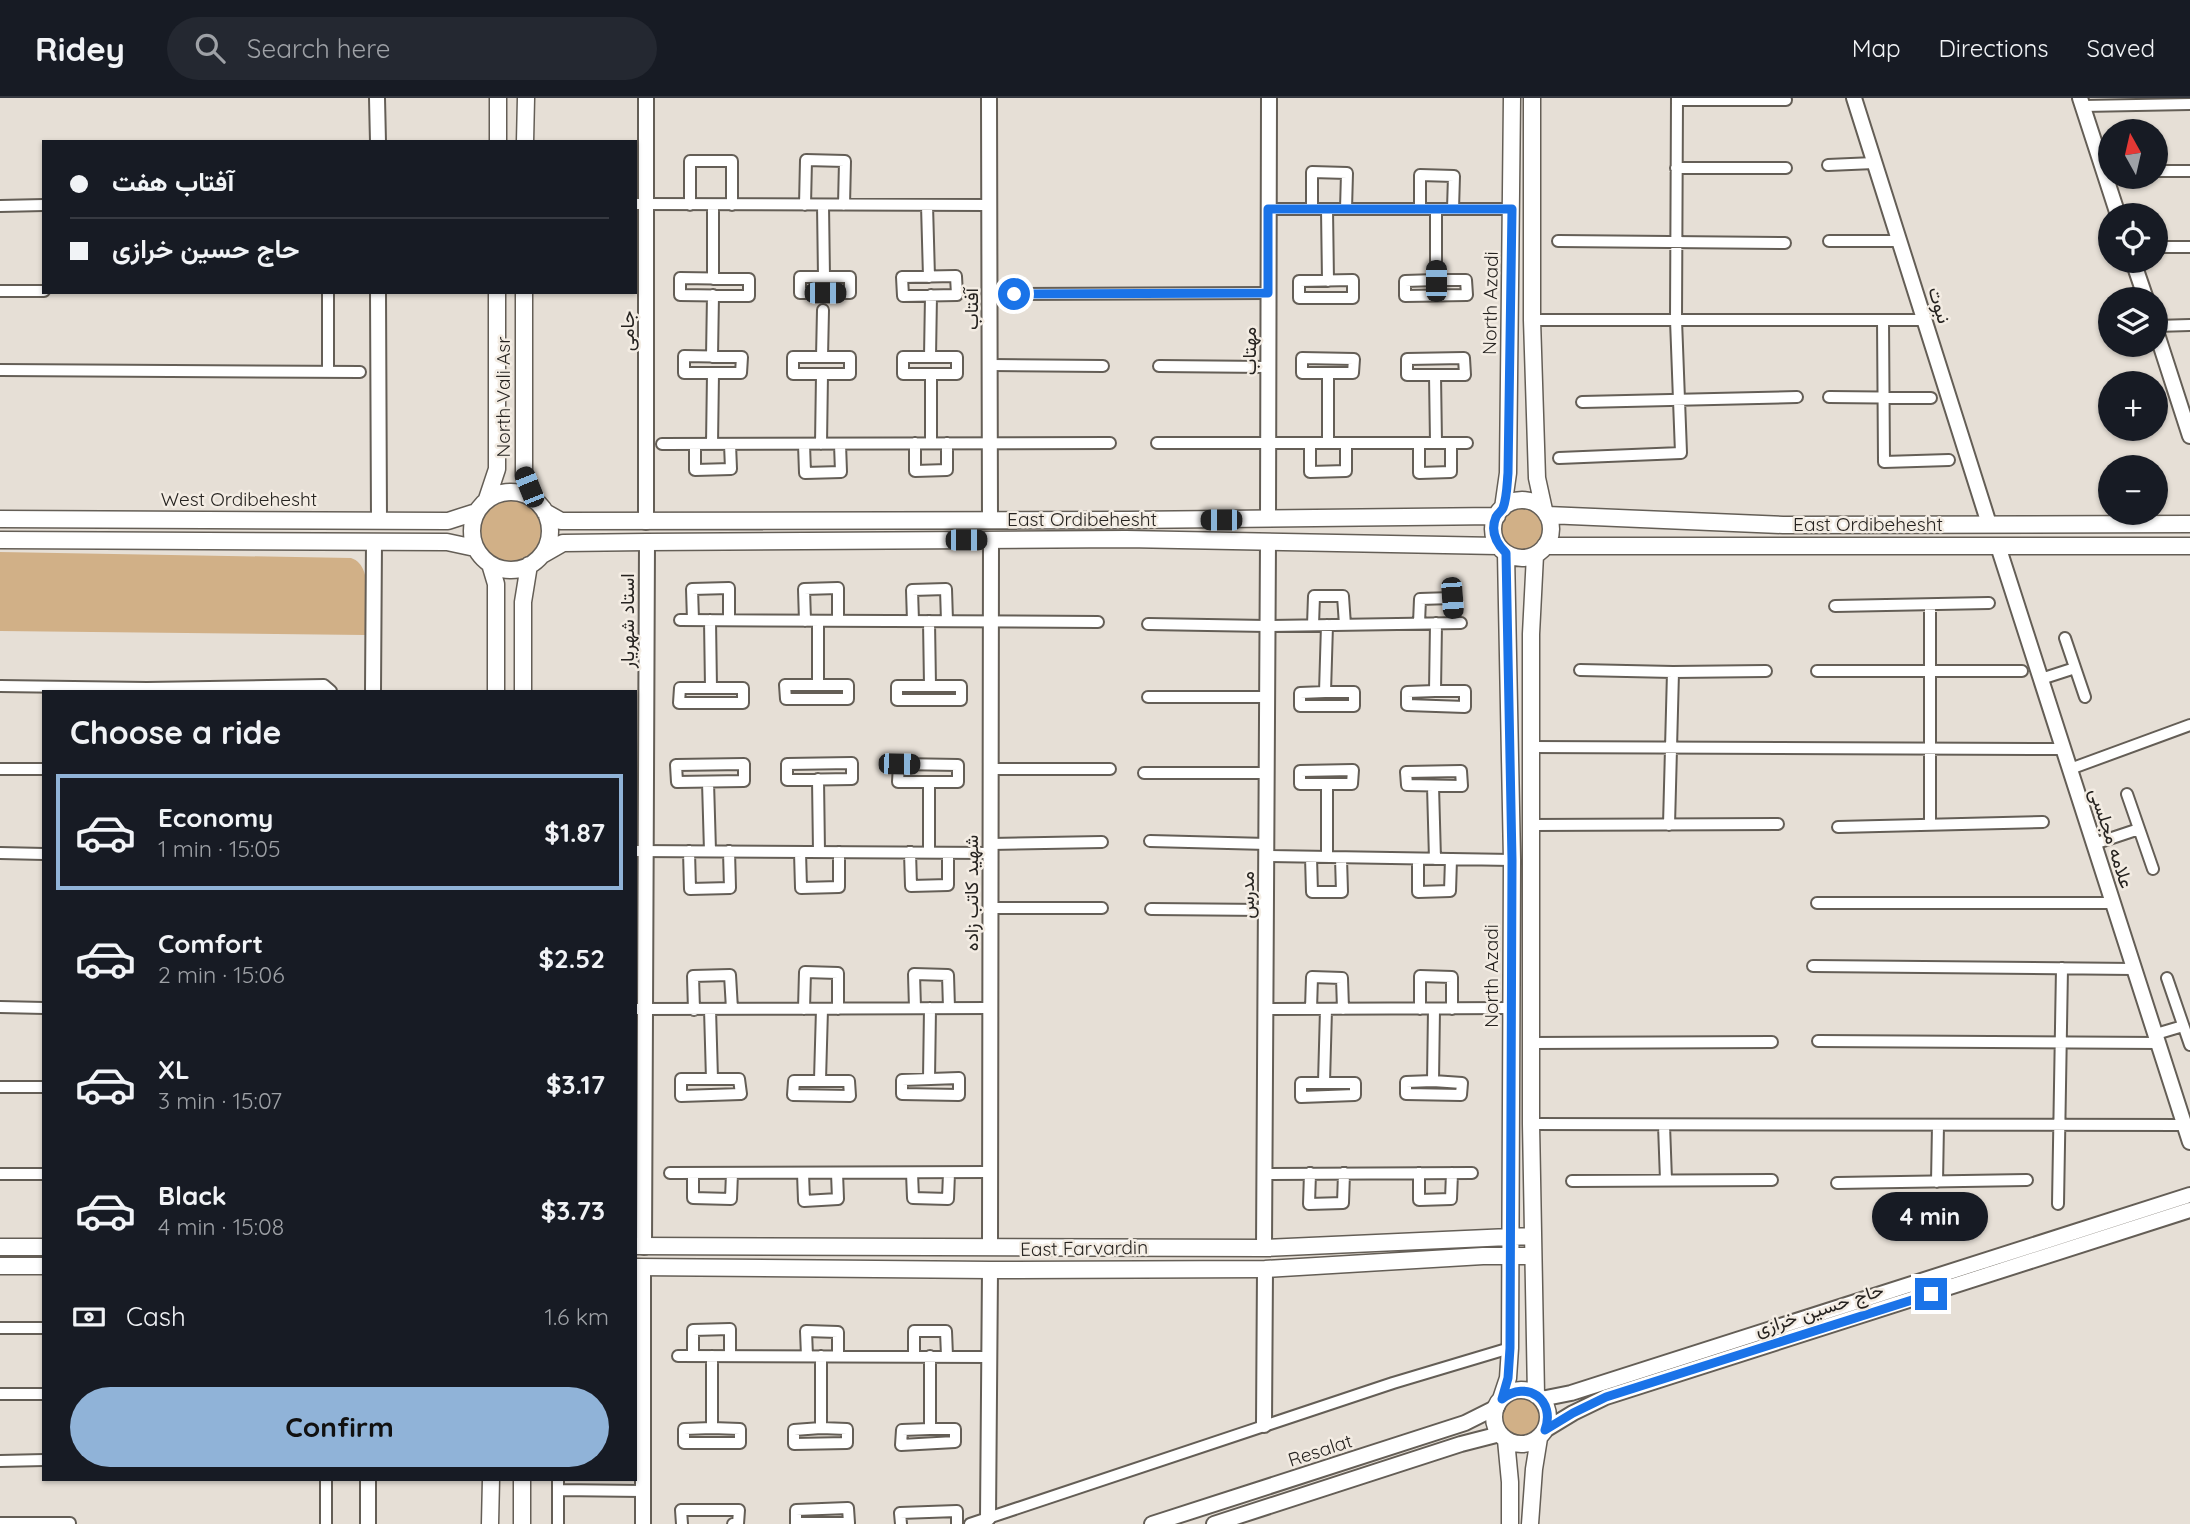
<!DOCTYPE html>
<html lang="en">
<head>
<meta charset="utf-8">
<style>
  body { margin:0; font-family:Quicksand,Vazirmatn,sans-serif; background:#242831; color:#f1f3f6; height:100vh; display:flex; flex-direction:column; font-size:26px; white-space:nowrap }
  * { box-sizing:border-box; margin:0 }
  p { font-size:23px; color:#9ea1a6 }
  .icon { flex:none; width:38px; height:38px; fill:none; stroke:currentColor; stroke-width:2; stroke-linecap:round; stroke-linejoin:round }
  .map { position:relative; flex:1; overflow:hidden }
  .details { position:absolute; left:42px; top:592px; width:595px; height:791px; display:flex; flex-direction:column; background:#171b24; border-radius:0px; box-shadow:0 2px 5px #0004 }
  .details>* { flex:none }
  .top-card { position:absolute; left:42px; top:42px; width:595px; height:154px; border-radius:0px; box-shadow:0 2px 5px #0004; display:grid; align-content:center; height:154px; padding:0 28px; background:#171b24 }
  .needle { width:46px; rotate:352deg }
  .tools { position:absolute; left:2098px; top:21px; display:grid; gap:14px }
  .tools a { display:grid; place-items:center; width:70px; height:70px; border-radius:50%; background:#171b24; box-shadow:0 2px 5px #0004; font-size:35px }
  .end { position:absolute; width:32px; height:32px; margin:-16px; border:9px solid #1a73e8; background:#fff; box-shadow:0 0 0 4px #fff }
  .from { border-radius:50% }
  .bubble { position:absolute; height:49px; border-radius:24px; background:#171b24; box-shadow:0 2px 5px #0004; font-size:23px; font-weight:700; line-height:49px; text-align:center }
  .car { position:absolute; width:21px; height:42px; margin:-21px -10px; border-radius:9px; box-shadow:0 0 5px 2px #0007; background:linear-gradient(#222 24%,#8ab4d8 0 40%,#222 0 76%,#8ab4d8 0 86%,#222 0) }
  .top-card b { display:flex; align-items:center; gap:24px; height:66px; font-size:26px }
  .top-card b+b { border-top:2px solid #363941 }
  .top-card i { width:18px; height:18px; background:#f1f3f6 }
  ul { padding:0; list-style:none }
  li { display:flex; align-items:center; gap:21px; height:116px; margin:0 14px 10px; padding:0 14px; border:4px solid transparent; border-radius:0px }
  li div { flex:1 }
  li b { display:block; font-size:26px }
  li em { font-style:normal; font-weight:700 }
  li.active { border-color:#90b3d8 }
  li>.icon { width:63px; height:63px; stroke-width:1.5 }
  h2 { padding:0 28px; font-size:32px; line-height:84px }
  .pay { display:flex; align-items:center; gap:18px; height:77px; padding:0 28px; font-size:26px }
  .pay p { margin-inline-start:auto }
  .cta { display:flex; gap:14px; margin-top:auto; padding:14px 28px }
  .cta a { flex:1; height:80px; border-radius:42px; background:#90b3d8; color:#111; font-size:28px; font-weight:700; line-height:80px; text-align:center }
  header { display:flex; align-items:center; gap:42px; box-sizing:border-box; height:98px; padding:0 35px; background:#171b24; border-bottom:2px solid #363941 }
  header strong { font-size:33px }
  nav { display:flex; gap:38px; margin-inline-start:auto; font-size:24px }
  .search { width:490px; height:63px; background:#242831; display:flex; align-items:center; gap:18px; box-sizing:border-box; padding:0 24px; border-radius:38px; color:#9ea1a6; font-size:26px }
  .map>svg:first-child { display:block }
</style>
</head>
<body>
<header>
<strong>Ridey</strong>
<div class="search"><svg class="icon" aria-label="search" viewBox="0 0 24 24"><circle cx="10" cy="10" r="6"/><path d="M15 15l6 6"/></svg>Search here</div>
<nav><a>Map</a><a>Directions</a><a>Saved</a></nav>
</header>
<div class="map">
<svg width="2190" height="1426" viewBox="0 0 2190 1426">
  <rect width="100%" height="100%" fill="#e6dfd6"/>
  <!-- green -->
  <path fill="#d1b087" d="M479 433a31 31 0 1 1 62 0a31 31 0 1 1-62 0Z
    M1499 431a23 23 0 1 1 46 0a23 23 0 1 1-46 0Z
    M0,454l351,6c24,7 15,56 14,77l-365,-4z
    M1501 1319a20 20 0 1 1 40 0a20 20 0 1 1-40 0Z"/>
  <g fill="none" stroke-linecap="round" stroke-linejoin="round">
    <defs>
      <path id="minor" d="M1677,2h109
        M2083,8l107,-2
        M1828,67l46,-2
        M1676,70h110
        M2156,73h34
        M635,106l355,1
        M690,107v-44h42v44
        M805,107l1,-45 39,1 -1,44
        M823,107l1,72
        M927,107l2,72
        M0,108l44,-1
        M1268,111h244
        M1312,111v-37l35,1 -1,36
        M1327,111l1,72
        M1420,111v-34l34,1 -1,33
        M1558,143l227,2
        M1829,143h70
        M2156,149h34
        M956,178l1,19 -54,1 -1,-19z
        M800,179h50v16h-50z
        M680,180l69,1v17l-69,-1z
        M713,181v-74
        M1353,182v18h-54v-17z
        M1436,182h30l1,15 -62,1v-15z
        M1436,182v-71
        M0,193h44
        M990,196l278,-1
        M1532,222h392
        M1883,222l1,142 65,-2
        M2156,228l34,-1
        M684,258l58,1 -1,16h-57z
        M712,259l1,-62
        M793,259h57v17h-57z
        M822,259l1,-47
        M903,259h54v17h-54z
        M930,259l1,-62
        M1302,260l52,1 -1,14h-51z
        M1464,260l1,17h-58v-16z
        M991,267l112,1
        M1159,268l109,1
        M0,272l360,2
        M328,274v-80
        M931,276v69
        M1435,277l1,68
        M1829,299l102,1
        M1582,304l215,-5
        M915,345v28l32,-1v-27
        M1157,345h310
        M1310,345v29l36,-1v-28
        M1328,345v-70
        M1419,345v30l32,-1v-29
        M662,346l448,-1
        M695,346v26l36,-1 -1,-25
        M712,346l1,-71
        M804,346l1,29 36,-1 -1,-28
        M821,346l1,-70
        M1559,360l122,-5 -5,-133 1,-222
        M1930,507v220
        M1835,508l154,-3
        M680,522l418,2
        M693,522l-1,-31 37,-1v32
        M710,522l1,68
        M805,523l-1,-32 34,-1v33
        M913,523l-1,-31 34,-1 1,32
        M929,523l1,65
        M1419,525l1,-24 32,-1 2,25
        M1148,526l119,2 194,-3
        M1313,527l1,-29h29l2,29
        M2065,540l20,59
        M1580,572l93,2 93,-1
        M1817,573h205
        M2041,581l34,-11
        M785,587h63v14h-62z
        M818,587v-64
        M0,588l147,2 177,-3 7,6
        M897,588h64v14h-64z
        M680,590h63v15h-64z
        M1435,593h30v16l-58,-2v-13z
        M1435,593l1,-68
        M1325,594h29v14h-54v-13z
        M1325,594l2,-67
        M1148,599h119
        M1531,649l532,2
        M852,665v16l-65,1v-16z
        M744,666v17l-67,1 -1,-17z
        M899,666l59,1v17h-60z
        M0,671h44
        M991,671h119
        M2070,671l120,-44
        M1353,672l-1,14h-52v-13z
        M1461,673l1,15 -55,-1 -1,-13z
        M1144,675h123
        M818,681l1,73
        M708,684l2,69
        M929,684v71
        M1433,688l2,73
        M2127,696l26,75
        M1531,727l247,-1
        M1669,727l4,-153
        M1838,729l205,-5
        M1150,743l117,3
        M991,746l111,-2
        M2094,746l45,-15
        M635,753l356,2
        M689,753l1,38 40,-1 -1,-37
        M800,754l1,36 38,-1v-35
        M910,754l1,34 37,-1v-32
        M0,755l44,1
        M1266,758l246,4
        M1311,759l1,35h30l-1,-34
        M1327,759v-72
        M1418,761v33l32,-1 1,-32
        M1817,805h296
        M990,810h112
        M1151,811l115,1
        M1813,868l321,3
        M2167,880l23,67
        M0,909l44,1
        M915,910l-1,-34 34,1 1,33
        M635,911l355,-1
        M710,911l2,70
        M804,911l1,-37 33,1v36
        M1266,911l246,-1
        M1311,911l1,-32 30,1 1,31
        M1420,911v-33l32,1v32
        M694,912l-1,-34 37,-1 2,34
        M2156,936l27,-8
        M1818,943l340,2
        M1531,945l241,-1
        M959,980v17l-57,-1v-14z
        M681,981h58l2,15 -60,2z
        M929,981l1,-71
        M820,982l2,-71
        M794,983h55l1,15 -57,-1z
        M1433,983l29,2 -1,12 -55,-1v-12z
        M1433,983l1,-72
        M1301,985h54v12l-54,2z
        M1324,985l2,-74
        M0,989h44
        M1531,1026l654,1
        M1664,1027l2,55
        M670,1075l320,-1
        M693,1075v25l38,1 1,-26
        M803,1075l1,28 34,-2 -1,-26
        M912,1075l1,25 35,1 1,-26
        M1310,1075l-1,31 34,-1 1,-30
        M1419,1075v27l32,-1 1,-26
        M0,1076h44
        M1265,1076l207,-1
        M1572,1083l200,-1
        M1937,1084l1,-57
        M1837,1085l190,-3
        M2058,1106l4,-236
        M0,1230h44
        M678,1258l313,1
        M693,1258v-26l37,-1v27
        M807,1258l-1,-25 32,1v24
        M914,1258v-25h32l1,25
        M0,1296h44
        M712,1330l28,1v14h-56v-14z
        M712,1330v-72
        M821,1330l26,1v14l-53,1v-14z
        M821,1330v-72
        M930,1331h25v13l-54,3 1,-15z
        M930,1331v-73
        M0,1363l44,-1
        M558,1381v45
        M558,1392l85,1
        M848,1410l1,15h-53v-13z
        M0,1425h70
        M326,1426v-45
        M682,1426l-1,-14h58l-1,14h-5
        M901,1426l-1,-11 57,-2v13
        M970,1426l423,-141 117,-35"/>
      <path id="tertiary" d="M377,0l1,44
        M646,0v424
        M989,0l1,422
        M1854,0l135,426
        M2080,0l38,117
        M2133,163l13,38
        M378,194l1,229
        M2156,233l34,105
        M1268,421l1,-421
        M1998,448l192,596
        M373,593l1,-149
        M644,1149l3,-705
        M990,1149l1,-707
        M1264,1150l4,-706
        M643,1169v257
        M1541,1301l30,-6 619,-198
        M1264,1327l1,-156
        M1545,1332l28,-17 33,-16 584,-187
        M988,1420l2,-248
        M368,1426v-45
        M1152,1426l313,-101 32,-16
        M1214,1426l247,-80 39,-10"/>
      <path id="secondary" d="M1532,0v222l5,158 7,32
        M498,44v-44
        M525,44l1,-44
        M524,194v182l10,26
        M472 433a39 39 0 1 1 78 0a39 39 0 1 1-78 0Z
        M487,401l10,-30v-177
        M1493 431a29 29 0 1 1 58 0a29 29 0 1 1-58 0Z
        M1503,410l5,-35 4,-375
        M545,414l16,9 567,-1 369,-4
        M1547,417l236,10 407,-1
        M0,421l448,2 28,-9
        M0,442l447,2 28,6
        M1545,448h645
        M542,457l21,-12 84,-1 479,-3 372,7
        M1535,457l-4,79v490l5,271
        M490,466l6,20v107
        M523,593v-89l6,-37
        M635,1148l629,2 269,-12
        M0,1149h44
        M0,1168h44
        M635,1169l355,3 275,-1 218,-13h50
        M1494 1319a27 27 0 1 1 54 0a27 27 0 1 1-54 0Z
        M1501,1301l7,-21 2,-30 2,-488 -6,-307
        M1506,1342l4,42v42
        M522,1381v45
        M490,1426l1,-45
        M1530,1426l4,-55 5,-31"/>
    </defs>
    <!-- minor casing -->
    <use href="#minor" stroke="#645e56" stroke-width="14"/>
    <!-- tertiary casing -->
    <use href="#tertiary" stroke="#645e56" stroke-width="18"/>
    <!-- secondary casing -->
    <use href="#secondary" stroke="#645e56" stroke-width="19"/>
    <!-- minor -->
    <use href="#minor" stroke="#fff" stroke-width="10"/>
    <!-- tertiary -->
    <use href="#tertiary" stroke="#fff" stroke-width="14"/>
    <!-- secondary -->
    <use href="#secondary" stroke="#fff" stroke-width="16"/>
  </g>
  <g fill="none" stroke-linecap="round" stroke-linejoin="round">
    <!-- route -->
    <path stroke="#1a73e8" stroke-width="9" d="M1014,196l254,-1v-84h244l-4,264c-1,11 -1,25 -5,35 -1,3 -5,5 -7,9 -6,14 0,26 10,36l6,307 -2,488 -2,30 -6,21c25,-20 54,1 43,31l28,-17 33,-16 325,-103"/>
  </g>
  <g text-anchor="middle" stroke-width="5" stroke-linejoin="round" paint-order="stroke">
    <!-- street labels -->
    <g font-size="19" fill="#262320" stroke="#f3ece3">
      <text transform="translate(1490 205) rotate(-89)" y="7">North Azadi</text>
      <text transform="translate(1940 207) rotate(73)" y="7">نبوت</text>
      <text transform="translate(971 211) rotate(-90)" y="7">آفتاب</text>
      <text transform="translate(627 233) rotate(-90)" y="7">جامی</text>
      <text transform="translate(1249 253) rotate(-90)" y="7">مهتاب</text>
      <text transform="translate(503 299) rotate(-90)" y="7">North Vali Asr</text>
      <text x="239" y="408">West Ordibehesht</text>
      <text x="1082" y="428">East Ordibehesht</text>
      <text x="1868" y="433">East Ordibehesht</text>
      <text transform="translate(627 523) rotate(-90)" y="7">استاد شهریار</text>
      <text transform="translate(2112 740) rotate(72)" y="7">علامه مجلسی</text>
      <text transform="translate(971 795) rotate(-90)" y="7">شهید کاتب زاده</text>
      <text transform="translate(1247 797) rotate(-90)" y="7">مدرس</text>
      <text transform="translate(1491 878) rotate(-90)" y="7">North Azadi</text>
      <text transform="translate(1084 1150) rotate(-1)" y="7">East Farvardin</text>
      <text transform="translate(1819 1211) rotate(-18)" y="7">حاج حسین خرازی</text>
      <text transform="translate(1320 1352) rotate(-18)" y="7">Resalat</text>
    </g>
  </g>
</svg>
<div class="tools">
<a><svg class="needle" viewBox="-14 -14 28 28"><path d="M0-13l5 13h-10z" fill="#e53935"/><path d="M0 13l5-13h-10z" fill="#9ea1a6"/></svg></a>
<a><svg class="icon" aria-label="locate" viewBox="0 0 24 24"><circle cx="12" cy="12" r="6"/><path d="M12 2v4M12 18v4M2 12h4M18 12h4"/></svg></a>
<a><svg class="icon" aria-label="layers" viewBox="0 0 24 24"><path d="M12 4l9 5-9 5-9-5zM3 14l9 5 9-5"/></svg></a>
<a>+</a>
<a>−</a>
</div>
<i class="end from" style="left:1014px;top:196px"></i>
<i class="end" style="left:1931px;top:1196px"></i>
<div class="bubble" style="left:1872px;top:1094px;width:116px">4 min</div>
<i class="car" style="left:1436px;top:183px;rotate:0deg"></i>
<i class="car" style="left:825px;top:195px;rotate:90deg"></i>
<i class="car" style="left:529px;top:389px;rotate:338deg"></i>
<i class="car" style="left:1221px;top:422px;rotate:270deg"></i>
<i class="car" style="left:966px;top:442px;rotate:90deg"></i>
<i class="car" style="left:1452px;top:500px;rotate:176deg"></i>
<i class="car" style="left:899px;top:666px;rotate:91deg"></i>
<div class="top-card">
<b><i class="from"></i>آفتاب هفت</b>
<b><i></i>حاج حسین خرازی</b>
</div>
<section class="details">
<h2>Choose a ride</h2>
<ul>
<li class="active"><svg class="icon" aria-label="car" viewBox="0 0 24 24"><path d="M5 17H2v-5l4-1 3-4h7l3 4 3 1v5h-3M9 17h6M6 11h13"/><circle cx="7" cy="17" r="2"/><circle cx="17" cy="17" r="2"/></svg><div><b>Economy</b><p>1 min · 15:05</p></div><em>$1.87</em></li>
<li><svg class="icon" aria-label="car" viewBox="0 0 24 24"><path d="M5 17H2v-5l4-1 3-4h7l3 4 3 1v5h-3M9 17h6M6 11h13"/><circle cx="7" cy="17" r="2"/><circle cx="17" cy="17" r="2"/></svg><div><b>Comfort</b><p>2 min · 15:06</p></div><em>$2.52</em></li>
<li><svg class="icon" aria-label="car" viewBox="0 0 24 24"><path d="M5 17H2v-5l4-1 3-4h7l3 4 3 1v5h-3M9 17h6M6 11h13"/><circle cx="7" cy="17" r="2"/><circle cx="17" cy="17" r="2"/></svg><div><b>XL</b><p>3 min · 15:07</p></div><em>$3.17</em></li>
<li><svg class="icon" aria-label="car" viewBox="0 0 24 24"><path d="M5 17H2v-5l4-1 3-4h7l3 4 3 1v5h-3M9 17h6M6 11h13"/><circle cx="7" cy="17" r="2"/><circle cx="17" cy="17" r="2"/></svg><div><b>Black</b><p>4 min · 15:08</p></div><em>$3.73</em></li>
</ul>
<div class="pay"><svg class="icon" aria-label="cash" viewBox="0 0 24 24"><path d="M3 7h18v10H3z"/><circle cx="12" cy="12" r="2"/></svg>Cash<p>1.6 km</p></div>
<div class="cta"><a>Confirm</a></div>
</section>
</div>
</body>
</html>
